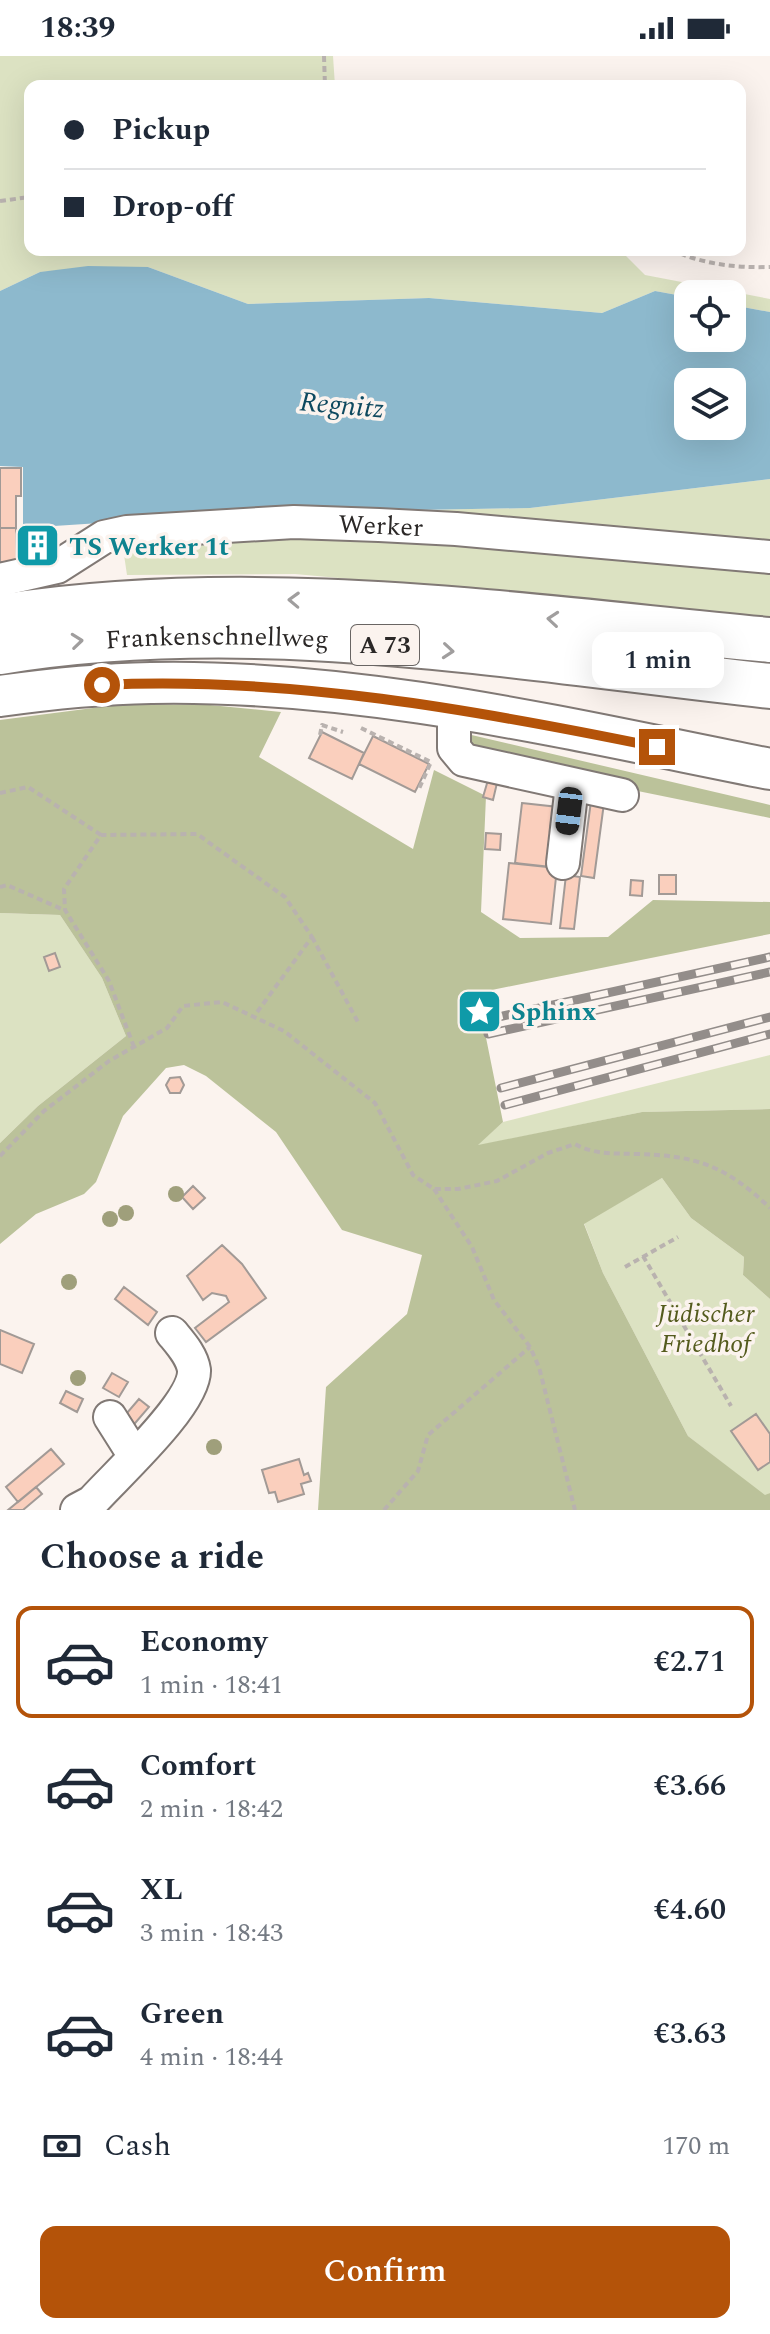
<!DOCTYPE html>
<html lang="en">
<head>
<meta charset="utf-8">
<style>
  body { margin:0; font-family:Spectral,serif; background:#f6f6f7; color:#1f2937; height:100vh; display:flex; flex-direction:column; font-size:30px; white-space:nowrap }
  * { box-sizing:border-box; margin:0 }
  p { font-size:26px; color:#747a83 }
  .icon { flex:none; width:44px; height:44px; fill:none; stroke:currentColor; stroke-width:2; stroke-linecap:round; stroke-linejoin:round }
  .map { position:relative; height:1454px; overflow:hidden }
  .sheet { display:flex; flex-direction:column; background:#fff; flex:1 }
  .sheet>* { flex:none }
  .guide { position:absolute; left:24px; top:24px; width:722px; height:176px; border-radius:16px; box-shadow:0 8px 32px #0002; display:grid; align-content:center; height:176px; padding:0 40px; background:#fff }
  .tools { position:absolute; left:674px; top:224px; display:grid; gap:16px }
  .tools a { display:grid; place-items:center; width:72px; height:72px; border-radius:16px; background:#fff; box-shadow:0 8px 32px #0002; font-size:40px }
  .end { position:absolute; width:36px; height:36px; margin:-18px; border:10px solid #b45309; background:#fff; box-shadow:0 0 0 4px #fff }
  .from { border-radius:50% }
  .bubble { position:absolute; height:56px; border-radius:16px; background:#fff; box-shadow:0 8px 32px #0002; font-size:26px; font-weight:600; line-height:56px; text-align:center }
  .car { position:absolute; width:24px; height:48px; margin:-24px -12px; border-radius:10px; box-shadow:0 0 6px 2px #0007; background:linear-gradient(#222 24%,#8ab4d8 0 40%,#222 0 76%,#8ab4d8 0 86%,#222 0) }
  .guide b { display:flex; align-items:center; gap:28px; height:76px; font-size:30px }
  .guide b+b { border-top:2px solid #e0e1e3 }
  .guide i { width:20px; height:20px; background:#1f2937 }
  ul { padding:0; list-style:none }
  li { display:flex; align-items:center; gap:24px; height:112px; margin:0 16px 12px; padding:0 24px; border:4px solid transparent; border-radius:16px }
  li div { flex:1 }
  li b { display:block; font-size:30px }
  li em { font-style:normal; font-weight:600 }
  li.on { border-color:#b45309 }
  li>.icon { width:72px; height:72px; stroke-width:1.5 }
  h2 { padding:0 40px; font-size:36px; line-height:96px }
  .pay { display:flex; align-items:center; gap:20px; height:88px; padding:0 40px; font-size:30px }
  .pay p { margin-inline-start:auto }
  .cta { display:flex; gap:16px; margin-top:auto; padding:16px 40px }
  .cta a { flex:1; height:92px; border-radius:16px; background:#b45309; color:#fff; font-size:32px; font-weight:600; line-height:92px; text-align:center }
  .status { display:flex; justify-content:space-between; align-items:center; height:56px; padding:0 40px; background:#fff; direction:ltr }
  .status svg { height:22px; fill:currentColor }
  .map>svg:first-child { display:block }
</style>
</head>
<body>
<div class="status"><b>18:39</b><svg viewBox="0 0 49 12"><path d="M0 12V9h3v3zM5 12V6h3v6zM10 12V3h3v9zM15 12V0h3v12zM26 1h20v11H26zM47 4h2v5h-2z"/></svg></div>
<div class="map">
<svg width="770" height="1454" viewBox="0 0 770 1454">
  <rect width="100%" height="100%" fill="#fbf3ee"/>
  <!-- green -->
  <path fill="#dce2c2" d="M0,0h333l2,30h-305v164h590l25,25 125,24v13l-38,-7v-11h-44v3l-33,-6 -53,22 -173,-15 -181,6 -100,-37 -108,5 -40,19z
    M770,423v138l-475,-43 -168,1 -8,-54 136,-8 275,-5z
    M0,857l60,2 42,63 24,58 -88,70 -38,37z
    M770,999v54l-128,3 -166,34 27,-24z
    M662,1122l29,40 53,39 -1,18 27,24v194l-5,3 -77,-60 -85,-163 -19,-50z"/>
  <!-- forest -->
  <path fill="#bbc29a" d="M124,648l86,1 71,7 -22,45 154,92 21,-79 52,26 -5,116 39,26 88,-1 45,-37 117,2v32l-293,59 26,129 -25,23 164,-33 128,-3v190l-27,-24 1,-18 -53,-39 -29,-40 -78,46 19,49 85,163 77,59 5,-2v17h-452l8,-123 81,-73 15,-59 -80,-25 -66,-98 -70,-56 -22,-11 -18,3 -43,48 -27,66 -12,12 -48,20 -36,30v-101l38,-37 88,-70 -24,-58 -42,-63 -60,-2v-193z
    M463,677l307,72v13l-147,-30 -157,-42z"/>
  <!-- water -->
  <path fill="#8db9cd" fill-rule="evenodd" d="M88,210l60,1 100,37 181,-6 173,15 53,-22 33,6v41h44v-33l38,7v167l-240,29 -275,5 -232,15v-61l-23,-1v-175l40,-19zM688,326h44v44h-44z"/>
  <!-- building -->
  <path fill="#facfbd" stroke="#a29a96" stroke-width="2" d="M0,412h21v28h-5v32h-16z
    M0,472h16l1,34h-17z
    M46,483v13h-16l-1,-12z
    M322,676l42,21 -12,26 -43,-21z
    M373,680l56,28 -14,28 -56,-28z
    M488,724l9,3 -4,17 -10,-3z
    M591,745l13,2 -10,75 -13,-2z
    M522,747l36,4 -7,60 -36,-4z
    M486,777l15,1 -1,16 -15,-1z
    M509,807l48,5 -6,56 -48,-5z
    M566,819l14,2 -6,52 -14,-1z
    M659,819h17v19h-17z
    M631,824l12,1 -1,15 -12,-1z
    M55,897l5,14 -11,4 -5,-14z
    M180,1021l4,8 -4,8h-10l-4,-8 4,-7z
    M193,1130l12,12 -12,11 -11,-12z
    M222,1189l20,19 24,34 -60,44 -11,-14 34,-26 -3,-6 -14,-3 -9,7 -16,-24z
    M124,1231l33,25 -9,13 -33,-26z
    M0,1274l34,14 -12,29 -22,-9z
    M112,1317l16,9 -9,15 -16,-9z
    M66,1335l17,8 -6,13 -17,-9z
    M139,1343l10,8 -19,22 -10,-8z
    M756,1358l14,20v28l-12,8 -27,-39z
    M51,1393l13,15 -46,38 -12,-15z
    M299,1403l5,16 4,-2 3,8 -10,3 3,10 -26,8 -3,-10 -6,1 -7,-23z
    M36,1431l6,7 -19,16h-15z"/>
  <g fill="none" stroke-linecap="round" stroke-linejoin="round">
    <defs>
      <g id="minor">
        <path id="s1" d="M0,524l57,-13 47,-30 23,-5 167,-10 85,3 77,4 314,28"/>
        <path d="M454,654v38l10,12 158,35"/>
        <path d="M563,807l9,-78"/>
        <path d="M110,1361l24,38"/>
        <path d="M77,1454l15,-8c23,-26 104,-99 102,-132 -2,-14 -13,-26 -22,-37"/>
      </g>
      <path id="major" d="M0,640c50,-7 100,-12 151,-13 208,-4 417,46 619,86"/>
      <g id="highway">
        <path d="M0,561c255,-40 515,-1 770,23"/>
        <path id="s2" d="M0,596c255,-42 515,6 770,34"/>
      </g>
    </defs>
    <!-- minor casing -->
    <use href="#minor" stroke="#817975" stroke-width="36"/>
    <!-- major casing -->
    <use href="#major" stroke="#817975" stroke-width="44"/>
    <!-- highway casing -->
    <use href="#highway" stroke="#817975" stroke-width="48"/>
    <!-- path -->
    <path stroke="#b9b2af" stroke-width="4" stroke-dasharray="6 4" stroke-linecap="butt" d="M324,0l1,30
      M0,145l30,-4
      M671,194c33,14 63,18 99,17
      M361,672l70,34 -13,29
      M320,679l2,-10 21,7
      M0,737l28,-6 73,48
      M0,831l7,-2 57,25
      M312,881l47,87
      M134,991l-25,-66 -44,-71 -1,-21 37,-54 96,-1 88,63 27,40 -57,78
      M0,1100l44,-45 65,-50 58,-33 16,-22 39,-4 62,29 91,72 38,72 21,14h24l39,-8 51,-28 27,-9c20,11 38,9 60,10 61,1 91,12 135,54
      M434,1133l38,58 22,53 36,47 9,20 36,143
      M643,1200l88,150
      M625,1211l53,-30
      M384,1454l34,-39 10,-36 102,-88"/>
    <!-- minor -->
    <use href="#minor" stroke="#fff" stroke-width="32"/>
    <!-- major -->
    <use href="#major" stroke="#fff" stroke-width="40"/>
    <!-- highway -->
    <use href="#highway" stroke="#fff" stroke-width="44"/>
    <defs>
      <path id="rail" d="M485,964l285,-63
        M488,978l282,-62
        M501,1032l269,-71
        M505,1049l265,-71"/>
    </defs>
    <!-- rail casing -->
    <use href="#rail" stroke="#938d8a" stroke-width="9"/>
    <!-- rail -->
    <use href="#rail" stroke="#fbf3ee" stroke-width="6" stroke-dasharray="18" stroke-linecap="butt"/>
  </g>
  <!-- trees -->
  <g fill="#9f9f7b">
    <circle cx="176" cy="1138" r="8"/>
    <circle cx="126" cy="1157" r="8"/>
    <circle cx="110" cy="1163" r="8"/>
    <circle cx="69" cy="1226" r="8"/>
    <circle cx="78" cy="1322" r="8"/>
    <circle cx="214" cy="1391" r="8"/>
  </g>
  <!-- one-way arrows -->
  <defs><path id="oneway-chevron" d="M-2-3.5L2.5 0L-2 3.5" fill="none" stroke-width="1.6" stroke-linecap="round" stroke-linejoin="round" transform="scale(2)"/></defs>
  <g stroke="#a09e9e">
    <use href="#oneway-chevron" transform="translate(294 544) rotate(-178)"/>
    <use href="#oneway-chevron" transform="translate(553 563) rotate(-175)"/>
    <use href="#oneway-chevron" transform="translate(77 585) rotate(-6)"/>
    <use href="#oneway-chevron" transform="translate(448 595) rotate(5)"/>
  </g>
  <g fill="none" stroke-linecap="round" stroke-linejoin="round">
    <!-- route -->
    <path stroke="#b45309" stroke-width="10" d="M102,629c186,-9 374,25 555,62"/>
  </g>
  <!-- icons -->
  <defs>
    <symbol id="building-square" viewBox="-11 -11 22 22"><rect x="-9" y="-9" width="18" height="18" rx="4" fill="#0f9aa8" stroke="#fbf3ee"/><path d="M-4-6H4V6H1V3H-1V6H-4ZM-2.5-4.3h1.7v1.8h-1.7ZM.8-4.3h1.7v1.8H.8ZM-2.5-1h1.7V.8h-1.7ZM.8-1h1.7V.8H.8Z" fill="#fff"/></symbol>
    <symbol id="sight-square" viewBox="-11 -11 22 22"><rect x="-9" y="-9" width="18" height="18" rx="4" fill="#0f9aa8" stroke="#fbf3ee"/><path d="M0-6L1.8-2.2L6-1.7L2.9 1.2L3.7 5.4L0 3.3L-3.7 5.4L-2.9 1.2L-6-1.7L-1.8-2.2Z" fill="#fff"/></symbol>
  </defs>
  <g fill-rule="evenodd">
    <use href="#building-square" x="12" y="464" width="51" height="51"/>
    <use href="#sight-square" x="454" y="930" width="51" height="51"/>
  </g>
  <g text-anchor="middle" stroke-width="7" stroke-linejoin="round" paint-order="stroke">
    <!-- shield labels -->
    <rect fill="#fbf3ee" stroke="#696563" stroke-width="2" x="351" y="569" width="68" height="40" rx="6"/>
    <g font-size="24" font-weight="bold" fill="#2b2827">
      <text x="385" y="597">A 73</text>
    </g>
    <!-- street labels -->
    <g font-size="26" fill="#2b2827" stroke="#fbf3ee">
      <text dy="9" stroke="none"><textPath href="#s1" startOffset="392">Werker</textPath></text>
      <text dy="9" stroke="none"><textPath href="#s2" startOffset="218">Frankenschnellweg</textPath></text>
    </g>
    <!-- culture labels -->
    <g font-size="26" font-weight="bold" fill="#0d838f" stroke="#fbf3ee" text-anchor="start">
      <text x="69" y="499">TS Werker 1t</text>
      <text x="511" y="964">Sphinx</text>
    </g>
    <!-- park labels -->
    <g font-size="26" font-style="italic" fill="#545b1d" stroke="#fbf3ee">
      <text x="706" y="1266">Jüdischer<tspan x="706" dy="30">Friedhof</tspan></text>
    </g>
    <!-- water labels -->
    <g font-size="28" font-style="italic" fill="#0e495f" stroke="#fbf3ee">
      <text transform="translate(342 348) rotate(5)" y="10">Regnitz</text>
    </g>
  </g>
</svg>
<div class="tools">
<a><svg class="icon" aria-label="locate" viewBox="0 0 24 24"><circle cx="12" cy="12" r="6"/><path d="M12 2v4M12 18v4M2 12h4M18 12h4"/></svg></a>
<a><svg class="icon" aria-label="layers" viewBox="0 0 24 24"><path d="M12 4l9 5-9 5-9-5zM3 14l9 5 9-5"/></svg></a>
</div>
<i class="end from" style="left:102px;top:629px"></i>
<i class="end" style="left:657px;top:691px"></i>
<div class="bubble" style="left:592px;top:576px;width:132px">1 min</div>
<i class="car" style="left:569px;top:755px;rotate:187deg"></i>
<div class="guide">
<b><i class="from"></i>Pickup</b>
<b><i></i>Drop-off</b>
</div>
</div>
<section class="sheet">
<h2>Choose a ride</h2>
<ul>
<li class="on"><svg class="icon" aria-label="car" viewBox="0 0 24 24"><path d="M5 17H2v-5l4-1 3-4h7l3 4 3 1v5h-3M9 17h6M6 11h13"/><circle cx="7" cy="17" r="2"/><circle cx="17" cy="17" r="2"/></svg><div><b>Economy</b><p>1 min · 18:41</p></div><em>€2.71</em></li>
<li><svg class="icon" aria-label="car" viewBox="0 0 24 24"><path d="M5 17H2v-5l4-1 3-4h7l3 4 3 1v5h-3M9 17h6M6 11h13"/><circle cx="7" cy="17" r="2"/><circle cx="17" cy="17" r="2"/></svg><div><b>Comfort</b><p>2 min · 18:42</p></div><em>€3.66</em></li>
<li><svg class="icon" aria-label="car" viewBox="0 0 24 24"><path d="M5 17H2v-5l4-1 3-4h7l3 4 3 1v5h-3M9 17h6M6 11h13"/><circle cx="7" cy="17" r="2"/><circle cx="17" cy="17" r="2"/></svg><div><b>XL</b><p>3 min · 18:43</p></div><em>€4.60</em></li>
<li><svg class="icon" aria-label="car" viewBox="0 0 24 24"><path d="M5 17H2v-5l4-1 3-4h7l3 4 3 1v5h-3M9 17h6M6 11h13"/><circle cx="7" cy="17" r="2"/><circle cx="17" cy="17" r="2"/></svg><div><b>Green</b><p>4 min · 18:44</p></div><em>€3.63</em></li>
</ul>
<div class="pay"><svg class="icon" aria-label="cash" viewBox="0 0 24 24"><path d="M3 7h18v10H3z"/><circle cx="12" cy="12" r="2"/></svg>Cash<p>170 m</p></div>
<div class="cta"><a>Confirm</a></div>
</section>
</body>
</html>
